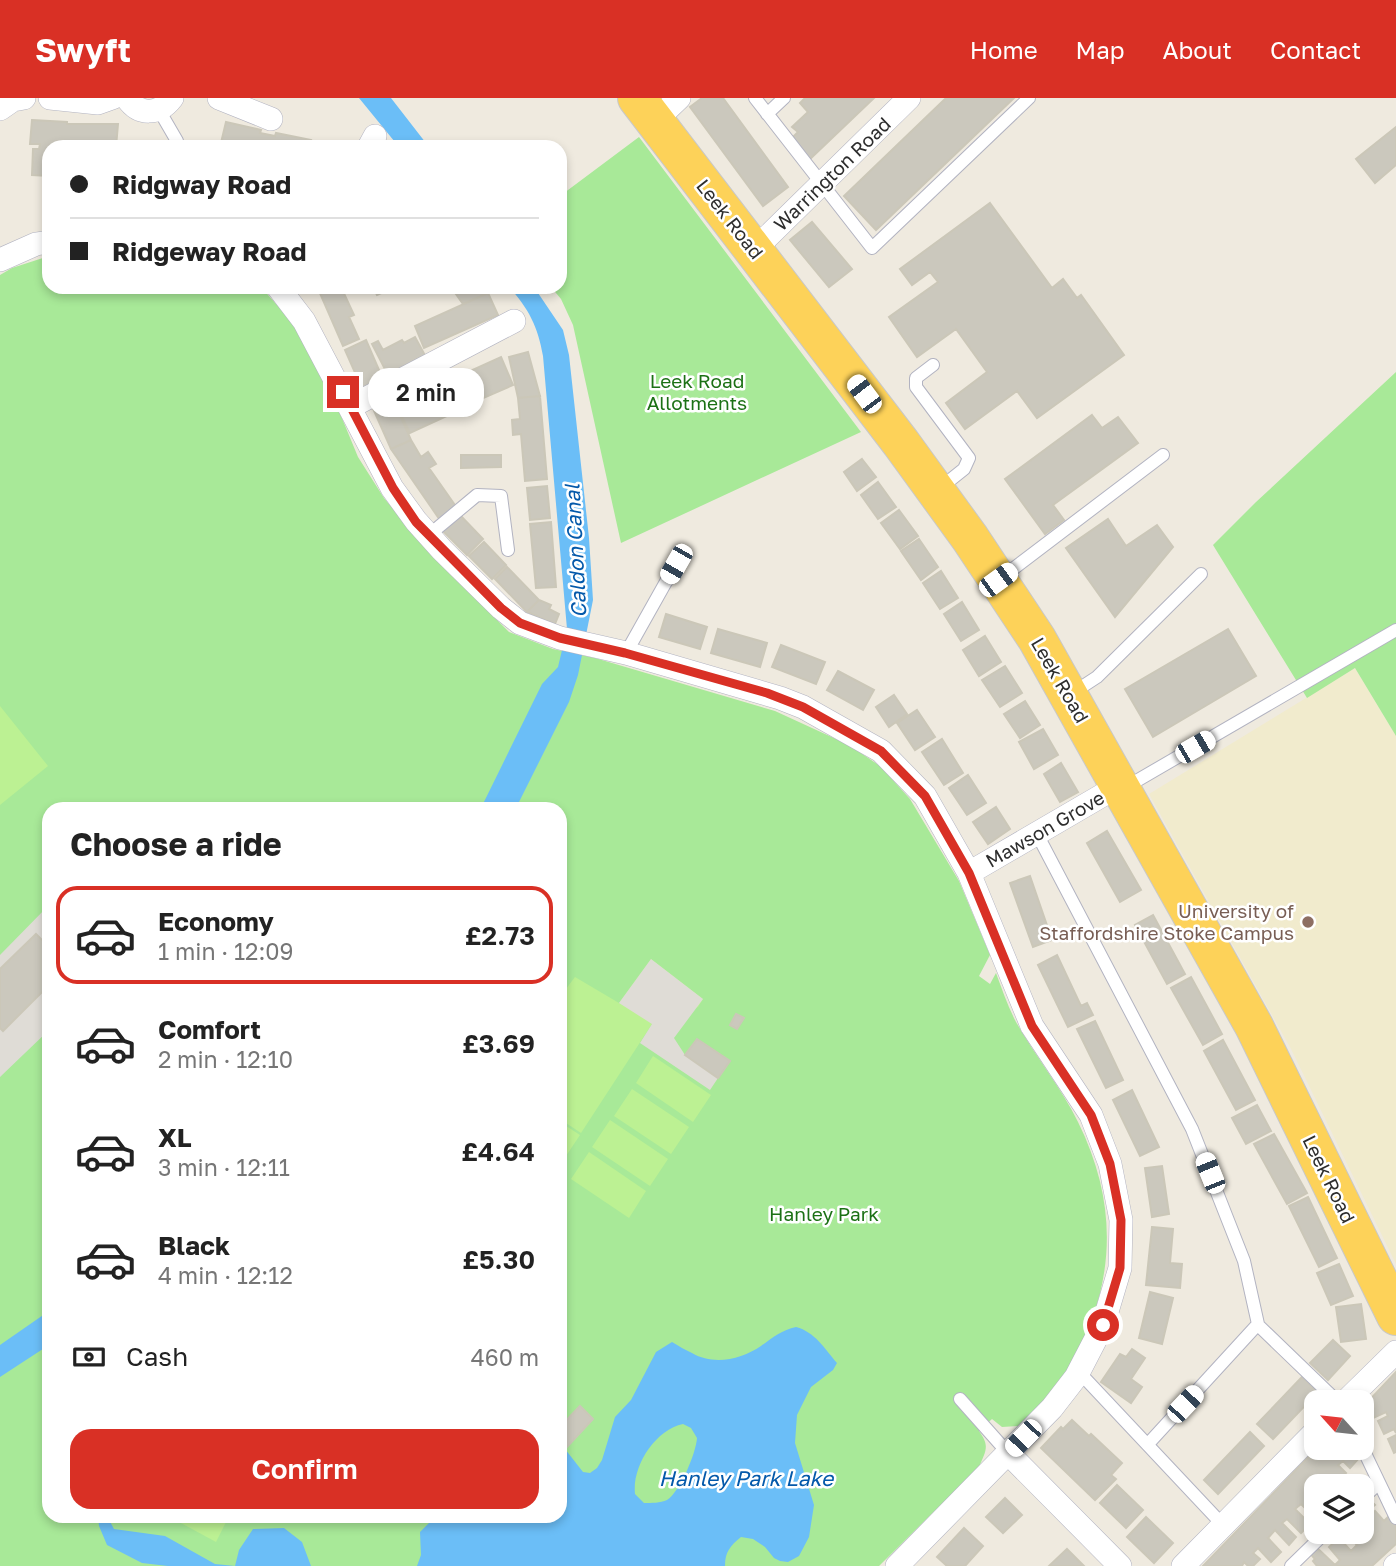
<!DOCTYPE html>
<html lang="en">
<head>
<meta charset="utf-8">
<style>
  body { margin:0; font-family:"Golos Text",sans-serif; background:#f6f6f6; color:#222; height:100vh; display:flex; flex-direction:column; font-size:26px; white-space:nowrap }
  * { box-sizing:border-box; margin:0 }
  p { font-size:23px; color:#767676 }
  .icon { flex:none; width:38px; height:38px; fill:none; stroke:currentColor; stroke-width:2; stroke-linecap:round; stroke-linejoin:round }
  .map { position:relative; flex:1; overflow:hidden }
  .panel { position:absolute; left:42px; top:704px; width:525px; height:721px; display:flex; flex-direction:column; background:#fff; border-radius:21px; box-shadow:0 4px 10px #0003 }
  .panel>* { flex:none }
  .banner { position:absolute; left:42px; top:42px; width:525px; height:154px; border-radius:21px; box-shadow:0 4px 10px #0003; display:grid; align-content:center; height:154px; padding:0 28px; background:#fff }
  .needle { width:46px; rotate:297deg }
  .buttons { position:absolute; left:1304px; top:1292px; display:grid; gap:14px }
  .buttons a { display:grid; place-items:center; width:70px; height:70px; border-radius:14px; background:#fff; box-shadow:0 4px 10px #0003; font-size:35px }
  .end { position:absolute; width:32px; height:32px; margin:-16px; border:9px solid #d93025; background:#fff; box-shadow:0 0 0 4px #fff }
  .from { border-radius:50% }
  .bubble { position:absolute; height:49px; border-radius:21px; background:#fff; box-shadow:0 4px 10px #0003; font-size:23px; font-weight:600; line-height:49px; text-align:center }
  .car { position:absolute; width:21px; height:42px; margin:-21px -10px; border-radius:9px; box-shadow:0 0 5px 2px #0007; background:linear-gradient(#fff 24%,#345 0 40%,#fff 0 76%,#345 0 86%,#fff 0) }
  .banner b { display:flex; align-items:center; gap:24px; height:66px; font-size:26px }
  .banner b+b { border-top:2px solid #e0e0e0 }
  .banner i { width:18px; height:18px; background:#222 }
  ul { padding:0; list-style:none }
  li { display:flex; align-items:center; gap:21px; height:98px; margin:0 14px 10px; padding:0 14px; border:4px solid transparent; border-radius:21px }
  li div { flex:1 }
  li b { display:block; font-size:26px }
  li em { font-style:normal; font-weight:600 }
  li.selected { border-color:#d93025 }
  li>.icon { width:63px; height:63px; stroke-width:1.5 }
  h2 { padding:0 28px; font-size:32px; line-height:84px }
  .pay { display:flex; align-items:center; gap:18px; height:77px; padding:0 28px; font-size:26px }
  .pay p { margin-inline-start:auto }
  .button { display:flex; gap:14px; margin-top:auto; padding:14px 28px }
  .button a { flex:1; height:80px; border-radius:21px; background:#d93025; color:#fff; font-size:28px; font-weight:600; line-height:80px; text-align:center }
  header { display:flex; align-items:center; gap:42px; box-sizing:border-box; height:98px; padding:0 35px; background:#d93025; color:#fff }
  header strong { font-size:33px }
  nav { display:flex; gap:38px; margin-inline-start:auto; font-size:24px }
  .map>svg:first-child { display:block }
</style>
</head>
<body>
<header>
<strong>Swyft</strong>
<nav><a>Home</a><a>Map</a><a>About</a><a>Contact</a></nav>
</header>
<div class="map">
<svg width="1396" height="1468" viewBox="0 0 1396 1468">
  <rect width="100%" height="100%" fill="#efeadf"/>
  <!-- education -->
  <path fill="#f1ebcd" d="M1355,570l41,68v528l-105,-215 -142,-255z"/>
  <!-- green -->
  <path fill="#a8e998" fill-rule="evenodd" d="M639,39l222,295 -240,111 -48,-218 -12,-26 -10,-12h9v-91z
    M49,158v31h212l32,36 35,67 -3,8 7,11 7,2 19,46 26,41 47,56 78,78 44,17 42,9 180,53 74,34 31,21 30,33 49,82 31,74 -11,21 11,8 6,-11c6,16 12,34 20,49 19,34 45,65 62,100 41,83 38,162 -7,244 -12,22 -34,42 -52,60l-17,1 -10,-8 -13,12c11,15 7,19 0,36l-100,99h-879v-1291l12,-7zM49,710h511v708h-511z
    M1396,274v364l-41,-68 -48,30 -94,-153 43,-43z"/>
  <!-- pitch -->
  <path fill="#bcf193" d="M0,608l48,60 -48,39z
    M651,861l52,40 -5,8 -46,17 -71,109 -21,-14v-122l15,-20 44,26z
    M653,958l58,39 -18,27 -57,-39z
    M632,991l57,38 -18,27 -57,-38z
    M610,1022l58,39 -18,27 -58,-39z
    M560,1024l20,13 -20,30z
    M589,1054l57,39 -17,27 -58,-39z
    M168,1418h61l-13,26z"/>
  <!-- plaza -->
  <path fill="#dfdcd6" d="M49,807v42l-13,-13 -36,35v-14z
    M651,861l52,40 -29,39 11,17 33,23 -8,12 -70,-47 12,-19 -33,-21z
    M49,887v45l-49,47v-49z"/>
  <!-- water -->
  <path fill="#6bbef7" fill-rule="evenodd" d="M359,0h32l38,49h-30z
    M509,189h25l29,43 6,25 20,183 4,62 -15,75 -9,27 -53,106h-35l61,-124 16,-17 9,-38 -24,-273c-5,-29 -14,-47 -34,-69z
    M49,1213v34l-49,32v-32z
    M796,1229c19,5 28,21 41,36l-4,7 -22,17 -14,28 -2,28 19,62 -5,32 -10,19 -11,6 -8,-1 -6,-3 -9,-11 -12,-8 -12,-2c-11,9 -16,15 -16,29h-308l4,-11 -1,-23 16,-16h124v-58l5,-9 18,23 7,1 7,-5 5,-8 13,-43 16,-17 25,-48 16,-10c7,4 13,8 20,11 22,13 50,6 69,-7 11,-8 21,-16 35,-19zM683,1326l8,4 6,10c-1,15 -17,54 -30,62 -7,3 -15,3 -23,3l-9,-9c-3,-28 20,-64 48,-70z
    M98,1418h9l7,13 51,7 50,28 20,2 4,-16 14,-21 31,-1 18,14 9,24h-143l-26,-3 -35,-18 -8,-19z"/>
  <!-- building -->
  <path fill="#cbc8bd" stroke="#cbc7b8" stroke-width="2" d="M702,0h21l65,89 -25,19 -73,-99z
    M805,0h69l-64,61 -19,-20 7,-7 -6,-5 16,-15 -8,-9z
    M946,0h68l-138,132 -32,-34z
    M32,22l35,2v2h51l-2,23h-67v29l-17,-1 1,-26h6l1,-5h-10z
    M226,24l35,8 -1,3 15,3 1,-3 35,7 -2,7h-89z
    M1396,29v38l-21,18 -19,-24z
    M990,105l62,85 11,-9 14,19 4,-3 43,60 -87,63 -20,-27 -52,38 -19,-26 41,-31 -31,-43 -39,28 -28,-40 49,-35 -8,-10 -18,13 -12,-16z
    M812,124l40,47 -23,18 -39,-47z
    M327,189h14l13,28 -5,2 10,22 -16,7 -24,-55z
    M373,189h22l-18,8z
    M451,189h33l4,6 -25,11z
    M488,195l10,22 -74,33 -9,-22z
    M415,239l12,22 -37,20 -18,-35 6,-3 5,9 19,-10 2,3z
    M366,242l19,44 -21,9 -19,-43z
    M528,254l12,44 -22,2 -9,-41z
    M501,259l12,28 -48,21 -10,-23 15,-6 -2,-5z
    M430,291l2,6 7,-3 10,23 -39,18 -14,-28z
    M391,297l20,45 -20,9 -20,-45z
    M540,298l7,83 -22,2 -4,-47 -8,1 -1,-15 8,-1 -2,-21z
    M1092,317l10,13 16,-11 20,26 -85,62 11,15 -19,14 -40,-55z
    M411,342l10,17 7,-5 8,12 -7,4 28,40 -17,12 -49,-71z
    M461,357h40v12l-40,1z
    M862,361l14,18 -19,14 -13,-19z
    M878,384l18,25 -18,12 -17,-24z
    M547,388l3,32 -20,2 -3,-32z
    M899,412l19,26 -18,13 -19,-26z
    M459,416l24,25 -16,16 -25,-25z
    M1108,421l18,27 31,-21 16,22 -58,70 -49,-69z
    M551,424l5,65 -20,1 -6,-64z
    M919,441l19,28 -17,13 -20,-29z
    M484,444l22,23 -14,14 -23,-23z
    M507,469l32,33 -12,12 -32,-33z
    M941,473l17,27 -18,11 -17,-26z
    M539,502l12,5 -2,4 10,5 -4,10 -28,-12z
    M962,504l17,28 -18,11 -17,-27z
    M666,516l41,13 -7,22 -41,-12z
    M718,531l49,14 -7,24 -49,-14z
    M1228,531l28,47 -103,61 -28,-48z
    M985,538l16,26 -22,14 -16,-26z
    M781,547l44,17 -9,22 -44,-17z
    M1005,568l17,27 -22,14 -18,-27z
    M838,573l36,19 -11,20 -36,-20z
    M894,597l13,19 -18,13 -13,-20z
    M1025,603l15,24 -20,13 -16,-24z
    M917,612l18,27 -20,13 -18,-27z
    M1043,631l15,26 -24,14 -15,-27z
    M942,641l21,34 -19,12 -22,-33z
    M1061,665l17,29 -18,10 -16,-28z
    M968,677l18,28 -19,12 -18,-27z
    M996,709l14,22 -22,15 -15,-22z
    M1107,733l34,59 -21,12 -33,-59z
    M1030,778l22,64 -19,7 -23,-64z
    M1153,817l32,59 -18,10 -32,-59z
    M36,836l13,13v38l-46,46 -3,-3v-59z
    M1057,857l24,51 6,-3 6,12 -25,12 -30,-62z
    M1191,879l31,57 -19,11 -32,-57z
    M736,916l8,4 -7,11 -7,-4z
    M1095,923l28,59 -17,8 -29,-59z
    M697,941l33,22 -12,17 -33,-23z
    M1223,942l32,60 -19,10 -32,-59z
    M1132,992l27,57 -19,9 -27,-56z
    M1257,1007l14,26 -25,13 -14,-26z
    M1274,1036l33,59 -20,11 -33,-60z
    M1162,1068l7,48 -17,3 -7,-49z
    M1308,1099l29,61 -18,9 -30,-61z
    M1152,1129l21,2 -3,34 12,1 -2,24 -34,-3z
    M1339,1166l14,32 -22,9 -14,-32z
    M1150,1194l23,6 -11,46 -23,-6z
    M1361,1206l5,35 -25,3 -5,-35z
    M1333,1242l17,16 -22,24 -18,-17z
    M1132,1251l13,9 -14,21 11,8 -11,16 -30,-21 19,-28 6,3z
    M1396,1274v61l-2,-4 -10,5 -6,-13 10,-5 -2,-4 -15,7 -7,-13z
    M1302,1279l16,15 -45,47 -16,-15z
    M580,1308l13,13 -28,30 -5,-5v-17z
    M1072,1322l17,16 2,-2 31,29 -11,12 5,4 -21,21 -54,-52 20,-21 2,2z
    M1250,1334l14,14 -46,48 -14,-14z
    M1396,1337v17l-2,1 -6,-14z
    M1318,1349h38l-4,4 7,7 -9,10 -7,-7 -5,4 8,8 -10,9 -7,-7 -5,5 6,6h-14v6l-2,-2 -4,4 6,6 -1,18 -14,-14 -6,5 15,15 -9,9 -14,-14 -5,4 14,14 -7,8 -14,-15 -7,8 13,14 -10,10 -13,-14 -5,5 7,6 -7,7h-5l-4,-4 -2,4h-39z
    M1117,1387l26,25 -17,18 -26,-25z
    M1366,1398l9,9 -10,8 -3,-3v-10z
    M1005,1400l17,17 -19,18 -17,-16z
    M1375,1413l9,10 8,-8 4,8v23l-24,22h-55l-4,-5 2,-2 -7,-8 6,-6 21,20 5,-5 -11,-13 10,-9 12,13 6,-6 -12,-13 17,-1 5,5 4,-4 -8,-10z
    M1146,1419l27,26 -19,20 -27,-26z
    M964,1430l19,18 -18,20h-18l-10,-9z
    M1067,1451l17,17h-35z"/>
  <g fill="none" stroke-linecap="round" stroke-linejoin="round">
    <defs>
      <path id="service" d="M755,0l117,150 157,-150
        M159,12l18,31 -1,6
        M767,16l17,-16
        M933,267l-17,13v9l53,71 -5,11 -25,20
        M429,437l48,-40 24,1 7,54
        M1001,480l162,-123
        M626,555l50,-89
        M1071,596l26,-17 104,-103
        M1124,688l2,1 270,-157
        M1037,736l155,295 52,132 14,63 -110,120
        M1258,1227l80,77
        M1079,1274l143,152
        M960,1301l48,54
        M1362,1349l34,71
        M1362,1401l17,-16
        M1291,1468l36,-35"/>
      <path id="minor" d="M50,0l48,5 14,-5
        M127,0c12,18 32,17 45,0
        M219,0l52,21
        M0,11l13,-9 11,-2
        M654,24l25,-24
        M369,49l6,-11
        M754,152l155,-152
        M0,162l36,-16 13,-2
        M278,189l26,34 88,167 24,33 26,29 59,58 19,15 40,15 66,15 154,45 23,9 78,44 44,45 44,77 63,153 59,89 19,49 11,56 -1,48 -17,57 -27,52 -24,31 -155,158
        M350,309l164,-86
        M969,775l151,-88
        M1345,1304l51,-50
        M1008,1355l112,113
        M1183,1468l133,-135
        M1395,1468l1,-1"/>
      <path id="trunk" d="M637,0l264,345 69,95 67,101 217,387 142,290"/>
    </defs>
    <!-- service casing -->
    <use href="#service" stroke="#b2b3c1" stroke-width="14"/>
    <!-- minor casing -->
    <use href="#minor" stroke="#b2b3c1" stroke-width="24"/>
    <!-- trunk casing -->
    <use href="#trunk" stroke="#c8c8c8" stroke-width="40"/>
    <!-- service -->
    <use href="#service" stroke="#fff" stroke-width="12"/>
    <!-- minor -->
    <use href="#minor" stroke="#fff" stroke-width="23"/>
    <!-- trunk -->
    <use href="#trunk" stroke="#fdd259" stroke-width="38"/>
  </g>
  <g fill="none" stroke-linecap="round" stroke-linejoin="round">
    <!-- route -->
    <path stroke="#d93025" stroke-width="9" d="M343,294l50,96 23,34 85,86 19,15 40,15 65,15 142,40 36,14 78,44 44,45 44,77 63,153 59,89 19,49 11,56 -1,48 -17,57"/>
  </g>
  <!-- markers -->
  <circle fill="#8d6e63" stroke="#fff" stroke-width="2.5" cx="1308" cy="824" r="7"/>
  <g text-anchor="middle" stroke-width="5" stroke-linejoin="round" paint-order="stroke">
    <!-- street labels -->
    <g font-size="19" fill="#2d2d2d" stroke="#fff">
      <text transform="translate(832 76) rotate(-44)" y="7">Warrington Road</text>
      <text transform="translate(730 121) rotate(52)" y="7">Leek Road</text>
      <text transform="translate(1060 582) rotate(60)" y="7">Leek Road</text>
      <text transform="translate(1045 731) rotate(-30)" y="7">Mawson Grove</text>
      <text transform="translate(1329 1081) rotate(64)" y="7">Leek Road</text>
    </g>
    <!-- park labels -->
    <g font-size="19" fill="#1c7115" stroke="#fff">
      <text x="697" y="290">Leek Road<tspan x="697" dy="22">Allotments</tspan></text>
      <text x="824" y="1123">Hanley Park</text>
    </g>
    <!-- education labels -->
    <g font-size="19" fill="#785e54" stroke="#fff" text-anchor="end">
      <text x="1294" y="820">University of<tspan x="1294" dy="22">Staffordshire Stoke Campus</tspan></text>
    </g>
    <!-- water labels -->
    <g font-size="21" font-style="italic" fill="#0459aa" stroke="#fff">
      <text transform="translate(576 453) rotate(-93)" y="7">Caldon Canal</text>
      <text x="746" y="1388">Hanley Park Lake</text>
    </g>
  </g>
</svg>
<div class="buttons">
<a><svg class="needle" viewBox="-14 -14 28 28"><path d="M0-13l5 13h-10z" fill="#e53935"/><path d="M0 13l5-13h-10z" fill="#767676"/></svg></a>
<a><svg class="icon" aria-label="layers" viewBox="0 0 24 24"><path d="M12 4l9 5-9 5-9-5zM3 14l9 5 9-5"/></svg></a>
</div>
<i class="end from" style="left:1103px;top:1227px"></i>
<i class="end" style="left:343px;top:294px"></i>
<div class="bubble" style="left:368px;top:270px;width:116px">2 min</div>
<i class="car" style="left:864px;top:296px;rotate:323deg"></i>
<i class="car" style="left:676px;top:466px;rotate:210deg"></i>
<i class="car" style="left:998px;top:482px;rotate:54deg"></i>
<i class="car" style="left:1195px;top:649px;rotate:60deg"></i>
<i class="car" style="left:1210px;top:1075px;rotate:338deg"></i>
<i class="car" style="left:1185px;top:1306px;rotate:43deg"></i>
<i class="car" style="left:1023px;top:1340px;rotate:224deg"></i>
<div class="banner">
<b><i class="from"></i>Ridgway Road</b>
<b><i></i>Ridgeway Road</b>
</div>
<section class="panel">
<h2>Choose a ride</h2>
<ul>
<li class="selected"><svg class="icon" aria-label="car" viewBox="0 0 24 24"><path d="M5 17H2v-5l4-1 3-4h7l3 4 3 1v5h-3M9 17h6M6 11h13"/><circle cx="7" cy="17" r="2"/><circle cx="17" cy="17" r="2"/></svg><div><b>Economy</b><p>1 min · 12:09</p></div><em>£2.73</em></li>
<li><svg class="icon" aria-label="car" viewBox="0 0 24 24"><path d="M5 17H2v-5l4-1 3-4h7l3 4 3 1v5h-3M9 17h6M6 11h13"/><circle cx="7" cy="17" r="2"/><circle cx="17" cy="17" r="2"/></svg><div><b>Comfort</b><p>2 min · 12:10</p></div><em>£3.69</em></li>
<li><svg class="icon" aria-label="car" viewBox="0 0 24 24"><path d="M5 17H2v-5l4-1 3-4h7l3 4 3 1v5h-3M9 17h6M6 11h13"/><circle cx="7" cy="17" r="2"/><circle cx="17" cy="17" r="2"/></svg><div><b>XL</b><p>3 min · 12:11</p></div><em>£4.64</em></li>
<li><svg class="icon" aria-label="car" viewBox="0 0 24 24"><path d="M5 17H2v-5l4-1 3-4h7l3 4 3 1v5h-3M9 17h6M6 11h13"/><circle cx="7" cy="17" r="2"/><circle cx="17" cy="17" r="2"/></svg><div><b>Black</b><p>4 min · 12:12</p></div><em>£5.30</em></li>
</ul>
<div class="pay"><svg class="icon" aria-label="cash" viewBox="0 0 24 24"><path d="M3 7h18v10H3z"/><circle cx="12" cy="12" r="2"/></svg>Cash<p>460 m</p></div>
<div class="button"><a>Confirm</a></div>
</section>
</div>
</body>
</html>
